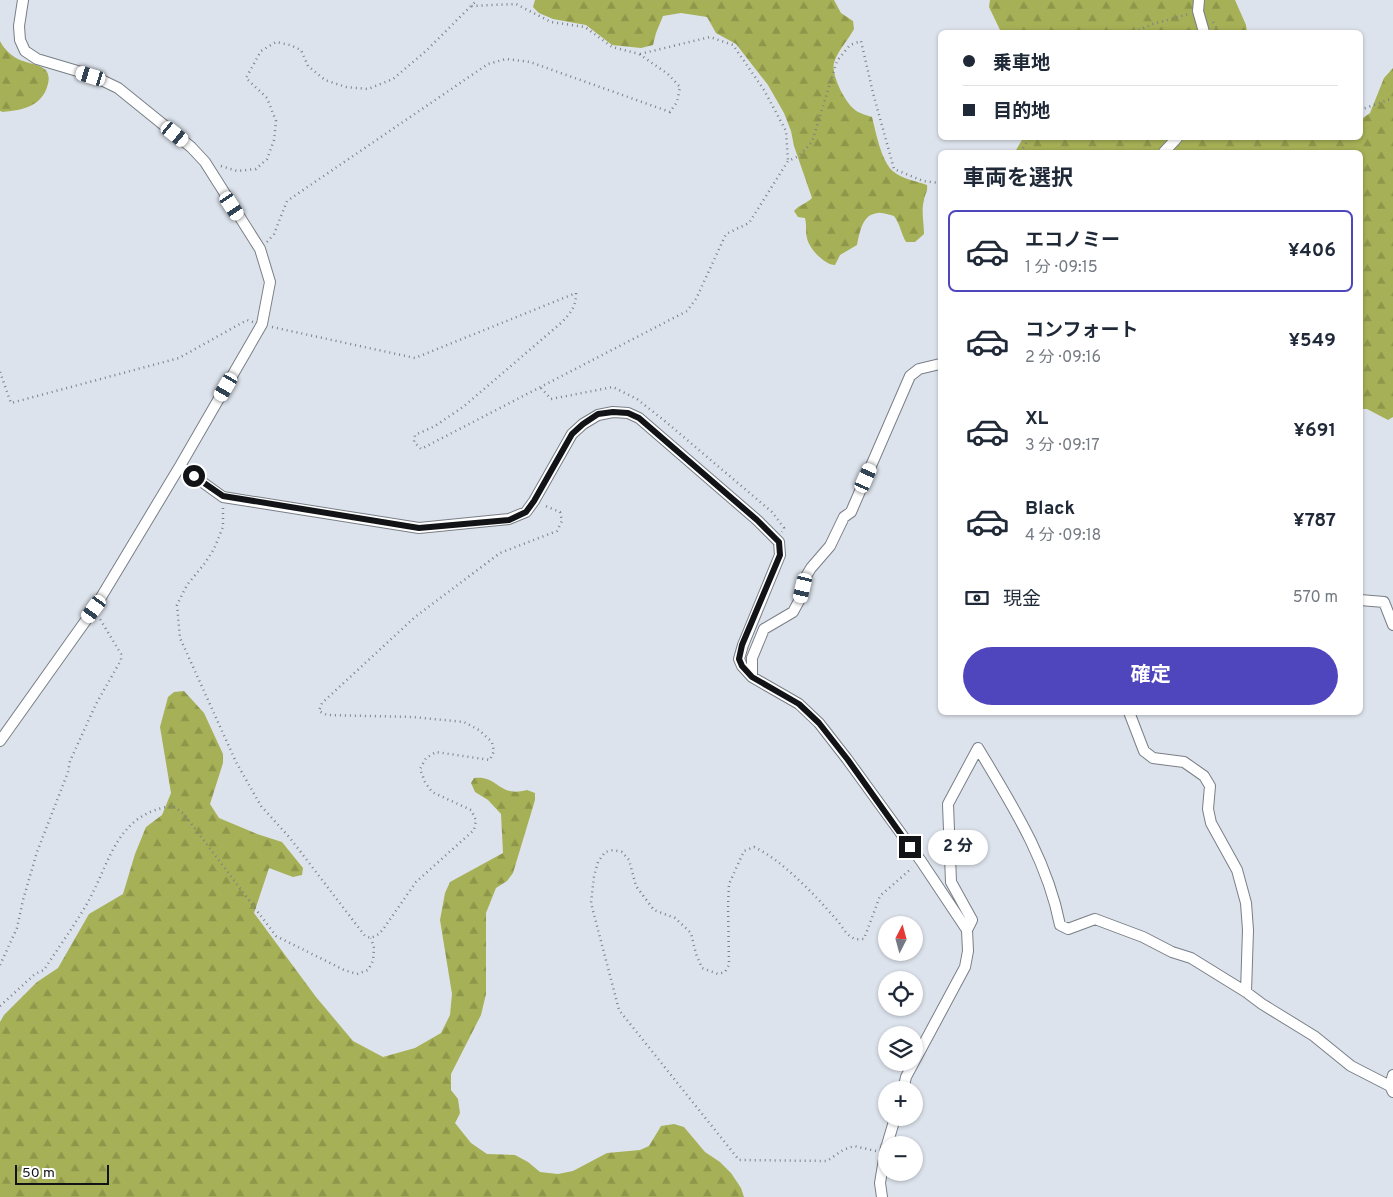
<!DOCTYPE html>
<html lang="ja">
<head>
<meta charset="utf-8">
<style>
  body { margin:0; font-family:Overpass,"Noto Sans JP",sans-serif; background:#f6f6f7; color:#1f2937; height:100vh; display:flex; flex-direction:column; font-size:19px; white-space:nowrap }
  * { box-sizing:border-box; margin:0 }
  p { font-size:16px; color:#747a83 }
  .icon { flex:none; width:28px; height:28px; fill:none; stroke:currentColor; stroke-width:2; stroke-linecap:round; stroke-linejoin:round }
  .map { position:relative; flex:1; overflow:hidden }
  .sheet { position:absolute; left:938px; top:150px; width:425px; height:565px; display:flex; flex-direction:column; background:#fff; border-radius:8px; box-shadow:0 1px 4px #0004 }
  .sheet>* { flex:none }
  .guide { position:absolute; left:938px; top:30px; width:425px; height:110px; border-radius:8px; box-shadow:0 1px 4px #0004; display:grid; align-content:center; height:110px; padding:0 25px; background:#fff }
  .needle { width:32px; rotate:6deg }
  .tools { position:absolute; left:878px; top:916px; display:grid; gap:10px }
  .tools a { display:grid; place-items:center; width:45px; height:45px; border-radius:50%; background:#fff; box-shadow:0 1px 4px #0004; font-size:25px }
  .scale { position:absolute; left:15px; bottom:12px; width:94px; box-sizing:border-box; padding-left:5px; border:2px solid #111316; border-top:0; font-size:14px; line-height:18px; white-space:nowrap; color:#111316; -webkit-text-stroke:4px #fff; paint-order:stroke }
  .end { position:absolute; width:22px; height:22px; margin:-11px; border:6px solid #111316; background:#fff; box-shadow:0 0 0 2px #fff }
  .from { border-radius:50% }
  .bubble { position:absolute; height:35px; border-radius:18px; background:#fff; box-shadow:0 1px 4px #0004; font-size:16px; font-weight:700; line-height:35px; text-align:center }
  .car { position:absolute; width:15px; height:30px; margin:-15px -8px; border-radius:6px; box-shadow:0 0 4px 1px #0007; background:linear-gradient(#fff 24%,#345 0 40%,#fff 0 76%,#345 0 86%,#fff 0) }
  .guide b { display:flex; align-items:center; gap:18px; height:48px; font-size:19px }
  .guide b+b { border-top:1px solid #e0e1e3 }
  .guide i { width:12px; height:12px; background:#1f2937 }
  ul { padding:0; list-style:none }
  li { display:flex; align-items:center; gap:15px; height:82px; margin:0 10px 8px; padding:0 15px; border:2px solid transparent; border-radius:8px }
  li div { flex:1 }
  li b { display:block; font-size:19px }
  li em { font-style:normal; font-weight:700 }
  li.selected { border-color:#4f46bd }
  li>.icon { width:45px; height:45px; stroke-width:1.5 }
  h2 { padding:0 25px; font-size:22px; line-height:60px }
  .pay { display:flex; align-items:center; gap:12px; height:55px; padding:0 25px; font-size:19px }
  .pay p { margin-inline-start:auto }
  .cta { display:flex; gap:10px; margin-top:auto; padding:10px 25px }
  .cta a { flex:1; height:58px; border-radius:30px; background:#4f46bd; color:#fff; font-size:20px; font-weight:700; line-height:58px; text-align:center }
  .map>svg:first-child { display:block }
</style>
</head>
<body>
<div class="map">
<svg width="1393" height="1197" viewBox="0 0 1393 1197">
  <defs>
    <pattern id="forest-firs" width="22" height="20" patternUnits="userSpaceOnUse" patternTransform="scale(1.25)"><rect width="22" height="20" fill="#a6b056"/><path d="M5 1l3.5 6h-7zM16 11l3.5 6h-7z" fill="#8e964a"/></pattern>
  </defs>
  <rect width="100%" height="100%" fill="#dde3ec"/>
  <!-- forest -->
  <path fill="url(#forest-firs)" d="M535,0h299l7,13 12,8 1,8c-6,11 -17,23 -20,34 -3,12 11,39 20,46 4,4 12,6 18,8 4,15 9,45 22,55 9,7 22,9 33,13 1,6 -2,9 -3,15 -3,11 0,23 0,34l-9,8h-9c-5,-9 -6,-18 -12,-26 -5,-1 -12,-4 -16,-3 -16,1 -18,19 -21,32l-17,10 -5,10c-10,0 -26,-16 -28,-27 -2,-6 0,-12 -2,-20l-7,-1 -4,-6c6,-7 12,-7 18,-13l-18,-52 -3,-15 -7,-18 -16,-28 -32,-41 -20,-11 -9,-16 -26,-4 -18,3 -7,17 -3,12 -12,3 -29,-3 -26,-20 -33,-6 -14,-6 -6,-6z
    M990,0h245l11,25 1,7h-246l-12,-25z
    M0,41c3,6 9,13 16,17 16,9 41,4 30,32 -8,18 -26,20 -43,22l-3,-1z
    M1393,68v349l-5,3 -21,-11h-7v-257h-345l8,-14h337v-18l10,-7 14,-35z
    M184,691l20,22 19,41v9l-13,41 9,14 38,16 25,8 21,26 -1,7 -9,2 -24,-9 -15,45 62,84 37,44 30,16 32,-9 26,-15 9,-18 2,-21 -12,-74 5,-27 5,-11 53,-29 -2,-39 -13,-14 -13,-8 -4,-9 3,-5c25,-3 24,20 53,12l8,3v7l-22,73 -6,8 -11,7 -10,25v81l-5,21 -30,59v16l7,9 2,14 -5,10 16,20 16,11 28,1 13,7 12,10 18,2 15,-3 34,-18 33,-3 9,-4 12,-20 13,-2 10,3 21,25 15,10 11,11 10,15 3,9h-744v-175l4,-7 33,-33 21,-14 31,-54 34,-20 12,-40 11,-27 16,-12 9,-22 -11,-66 8,-30 6,-5z"/>
  <g fill="none" stroke-linecap="round" stroke-linejoin="round">
    <defs>
      <path id="minor" d="M1199,0l-1,11 6,21
        M1164,152l13,-14
        M180,466l43,31 196,31 90,-9 17,-7 8,-11 38,-67 11,-10 15,-9 15,-3 15,1 11,5 118,102 22,22 1,13 -37,90 -4,14 3,7 10,11 47,27 20,19 28,36 74,102 46,69
        M1360,600l24,2 9,23
        M752,677v-19l12,-29 29,-17 7,-13 5,-21 6,-10 19,-22 14,-29 7,-5 59,-136 9,-7 21,-5
        M1129,712l15,39 9,7 31,4 20,14 6,10 -2,23 3,14 26,47 9,33 2,27 -2,62
        M0,741l94,-132 86,-143 82,-142 8,-42 -10,-33 -55,-87 -14,-15 -73,-59 -27,-13 -54,-16 -12,-8 -5,-11 -1,-14 4,-26
        M1390,1086l3,-11
        M903,1090l3,-13 59,-110 3,-16 -1,-21 5,-10 -21,-38 -3,-78 30,-56c34,57 69,111 82,177l8,4 27,-10 48,18 29,15 19,6 55,34 16,12 52,32 37,30 39,20 3,6
        M887,1145l8,-27
        M882,1197l-2,-14 6,-36"/>
    </defs>
    <!-- minor casing -->
    <use href="#minor" stroke="#797f87" stroke-width="12"/>
    <!-- path -->
    <path stroke="#7d8187" stroke-width="2.5" stroke-dasharray="1 4" stroke-linecap="butt" d="M1213,22l6,10
      M1134,32l19,-8 36,-10
      M640,54l70,-17 23,8 31,45 22,41 2,30
      M1360,110l33,-12
      M1020,152l10,-14
      M221,166l16,5 19,-2 11,-10 7,-19 2,-19 -9,-23 -21,-20 15,-27 15,-9 14,3 11,5 7,16 17,14 21,7 22,2 25,-10 34,-29 50,-50
      M267,242l7,-8 13,-33 201,-137 18,-5 24,3 140,50 7,-10 3,-15 -12,-13 -29,-20 -27,-7 -27,-20 -34,-5 -35,-18 -46,2
      M272,327l143,31 161,-65c0,14 -6,21 -15,30l-98,84 -28,19 -20,9 -1,7 7,7 266,-138 9,-12 30,-65 23,-11 39,-62 11,-5 13,-14 25,-81 13,-16 11,-4 12,52 21,76 29,12 17,2
      M0,372l11,31 168,-45 68,-38 6,2
      M541,388l10,11 62,-12 24,12 29,23 106,90 12,16 -2,4
      M223,508v19l-9,22 -9,14 -18,22 -10,20 3,33 56,124 25,44 29,32 75,98 6,2 8,-4 5,-6 32,-46 58,-52 2,-10 -5,-10 -39,-18 -7,-10 -5,-13 6,-11 10,-6 54,8 4,-9 -2,-9 -13,-12 -15,-8 -51,-5 -86,-2 -8,-4 3,-8 93,-86 85,-64 57,-22 5,-10 -2,-9 -17,-7
      M0,965l17,-37 6,-28 14,-48 31,-80 2,-11 26,-57 25,-44v-6l-21,-35
      M0,1006l35,-32 9,-4c14,-22 31,-45 44,-68 23,-42 29,-89 85,-96l11,8 92,122 68,34 13,4 11,-4 5,-9 1,-13 -3,-10
      M876,1151l-22,-5 -11,4 -16,11 -88,-1 -120,-150 -28,-107 3,-27 4,-14 7,-10 8,-2 9,2 7,8 7,26 18,24 21,8 16,15 5,21 6,14 16,6 7,-2 4,-7 -1,-60 1,-21 15,-33 10,-4c28,13 60,47 81,71 6,6 10,16 18,20 3,2 7,1 11,1l16,-43 32,-28"/>
    <!-- minor -->
    <use href="#minor" stroke="#fff" stroke-width="10"/>
  </g>
  <g fill="none" stroke-linecap="round" stroke-linejoin="round">
    <!-- route -->
    <path stroke="#111316" stroke-width="6" d="M194,476l29,20 196,32 90,-8 17,-8 8,-11 38,-67 11,-10 15,-10 15,-2 15,1 11,5 118,102 22,22 1,13 -38,90 -3,14 3,7 10,11 47,27 20,19 29,37 62,87"/>
  </g>
</svg>
<div class="tools">
<a><svg class="needle" viewBox="-14 -14 28 28"><path d="M0-13l5 13h-10z" fill="#e53935"/><path d="M0 13l5-13h-10z" fill="#747a83"/></svg></a>
<a><svg class="icon" aria-label="locate" viewBox="0 0 24 24"><circle cx="12" cy="12" r="6"/><path d="M12 2v4M12 18v4M2 12h4M18 12h4"/></svg></a>
<a><svg class="icon" aria-label="layers" viewBox="0 0 24 24"><path d="M12 4l9 5-9 5-9-5zM3 14l9 5 9-5"/></svg></a>
<a>+</a>
<a>−</a>
</div>
<div class="scale">50 m</div>
<i class="end from" style="left:194px;top:476px"></i>
<i class="end" style="left:910px;top:847px"></i>
<div class="bubble" style="left:928px;top:830px;width:60px">2 分</div>
<i class="car" style="left:91px;top:76px;rotate:287deg"></i>
<i class="car" style="left:175px;top:134px;rotate:129deg"></i>
<i class="car" style="left:232px;top:206px;rotate:147deg"></i>
<i class="car" style="left:226px;top:387px;rotate:210deg"></i>
<i class="car" style="left:866px;top:478px;rotate:24deg"></i>
<i class="car" style="left:803px;top:588px;rotate:193deg"></i>
<i class="car" style="left:94px;top:609px;rotate:216deg"></i>
<div class="guide">
<b><i class="from"></i>乗車地</b>
<b><i></i>目的地</b>
</div>
<section class="sheet">
<h2>車両を選択</h2>
<ul>
<li class="selected"><svg class="icon" aria-label="car" viewBox="0 0 24 24"><path d="M5 17H2v-5l4-1 3-4h7l3 4 3 1v5h-3M9 17h6M6 11h13"/><circle cx="7" cy="17" r="2"/><circle cx="17" cy="17" r="2"/></svg><div><b>エコノミー</b><p>1 分 · 09:15</p></div><em>¥406</em></li>
<li><svg class="icon" aria-label="car" viewBox="0 0 24 24"><path d="M5 17H2v-5l4-1 3-4h7l3 4 3 1v5h-3M9 17h6M6 11h13"/><circle cx="7" cy="17" r="2"/><circle cx="17" cy="17" r="2"/></svg><div><b>コンフォート</b><p>2 分 · 09:16</p></div><em>¥549</em></li>
<li><svg class="icon" aria-label="car" viewBox="0 0 24 24"><path d="M5 17H2v-5l4-1 3-4h7l3 4 3 1v5h-3M9 17h6M6 11h13"/><circle cx="7" cy="17" r="2"/><circle cx="17" cy="17" r="2"/></svg><div><b>XL</b><p>3 分 · 09:17</p></div><em>¥691</em></li>
<li><svg class="icon" aria-label="car" viewBox="0 0 24 24"><path d="M5 17H2v-5l4-1 3-4h7l3 4 3 1v5h-3M9 17h6M6 11h13"/><circle cx="7" cy="17" r="2"/><circle cx="17" cy="17" r="2"/></svg><div><b>Black</b><p>4 分 · 09:18</p></div><em>¥787</em></li>
</ul>
<div class="pay"><svg class="icon" aria-label="cash" viewBox="0 0 24 24"><path d="M3 7h18v10H3z"/><circle cx="12" cy="12" r="2"/></svg>現金<p>570 m</p></div>
<div class="cta"><a>確定</a></div>
</section>
</div>
</body>
</html>
